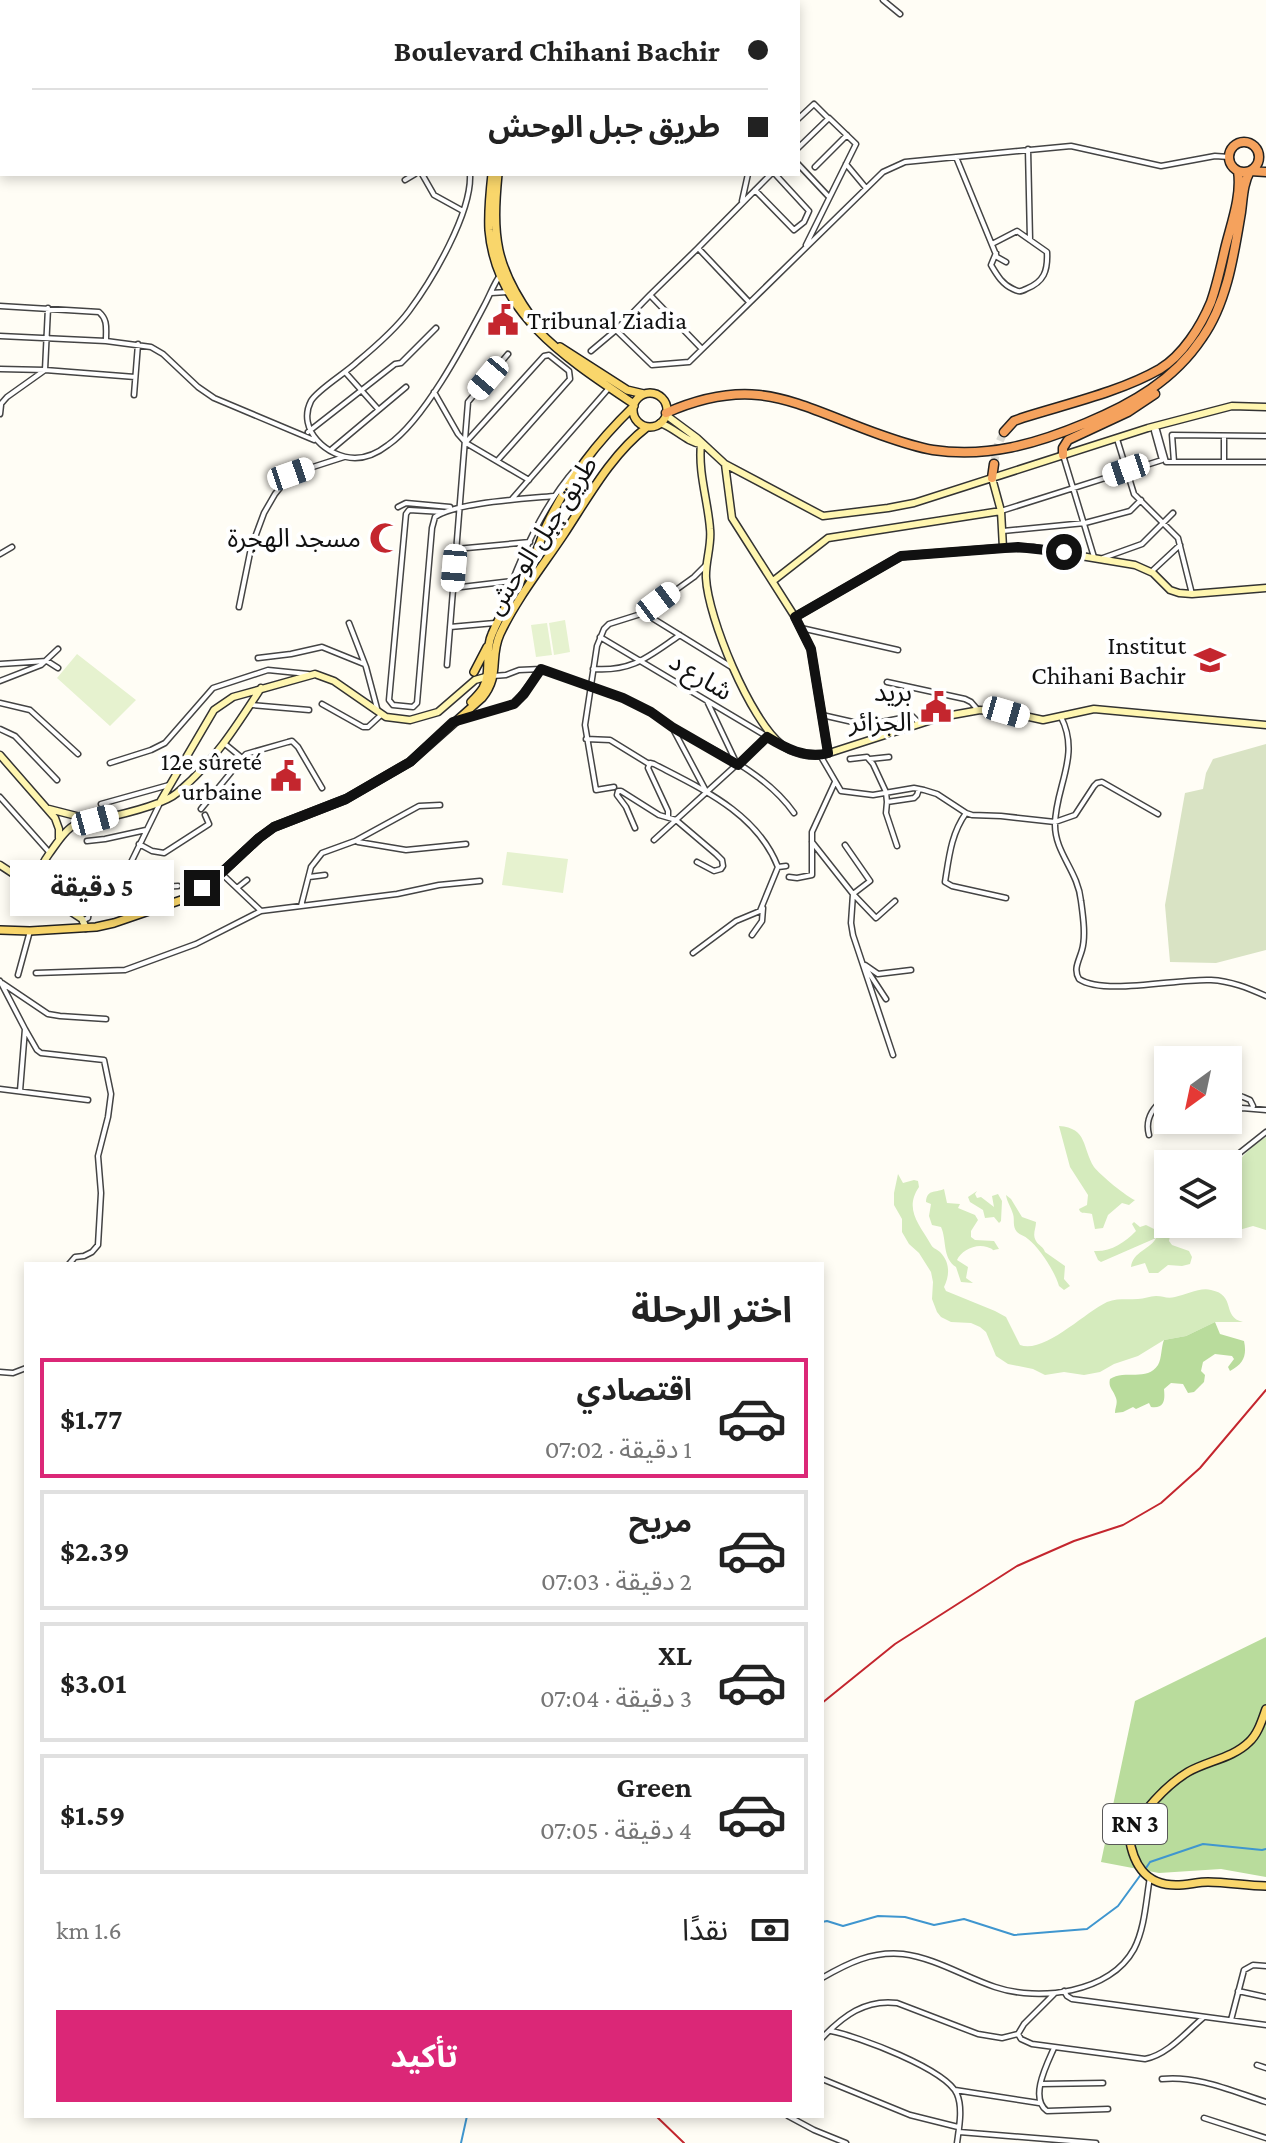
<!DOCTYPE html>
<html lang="ar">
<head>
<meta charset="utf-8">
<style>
  body { margin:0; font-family:"Crimson Pro","Noto Sans Arabic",serif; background:#f6f6f6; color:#222; direction:rtl; height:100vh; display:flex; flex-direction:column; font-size:30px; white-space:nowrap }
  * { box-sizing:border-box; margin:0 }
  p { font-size:26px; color:#767676 }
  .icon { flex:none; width:44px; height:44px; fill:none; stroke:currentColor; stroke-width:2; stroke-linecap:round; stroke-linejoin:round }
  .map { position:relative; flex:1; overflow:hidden; direction:ltr }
  .drawer { position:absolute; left:24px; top:1262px; width:800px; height:856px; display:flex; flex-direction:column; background:#fff; border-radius:0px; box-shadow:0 4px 12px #0003; direction:rtl }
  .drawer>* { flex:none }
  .guide { position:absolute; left:0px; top:0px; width:800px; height:176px; box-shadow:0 4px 12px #0003; direction:rtl; display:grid; align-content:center; height:176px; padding:0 32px; background:#fff }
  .needle { width:52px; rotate:213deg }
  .tools { position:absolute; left:1154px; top:1046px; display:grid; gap:16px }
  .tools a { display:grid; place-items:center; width:88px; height:88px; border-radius:0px; background:#fff; box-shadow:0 4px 12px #0003; font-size:40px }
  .end { position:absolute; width:36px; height:36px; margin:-18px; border:10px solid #111; background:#fff; box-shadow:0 0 0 4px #fff }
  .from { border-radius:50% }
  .bubble { position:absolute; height:56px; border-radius:0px; background:#fff; box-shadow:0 4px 12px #0003; font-size:26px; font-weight:700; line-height:56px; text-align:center; direction:rtl }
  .car { position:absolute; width:24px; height:48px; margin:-24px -12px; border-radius:10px; box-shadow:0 0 6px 2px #0007; background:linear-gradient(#fff 24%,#345 0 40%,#fff 0 76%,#345 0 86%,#fff 0) }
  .guide b { display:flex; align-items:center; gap:28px; height:76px; font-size:30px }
  .guide b+b { border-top:2px solid #e0e0e0 }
  .guide i { width:20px; height:20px; background:#222 }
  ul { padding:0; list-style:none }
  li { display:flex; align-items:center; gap:24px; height:120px; margin:0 16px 12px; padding:0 16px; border:4px solid #e0e0e0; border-radius:0px }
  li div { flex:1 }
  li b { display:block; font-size:30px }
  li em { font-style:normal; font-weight:700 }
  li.on { border-color:#db2777 }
  li>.icon { width:72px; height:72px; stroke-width:1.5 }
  h2 { padding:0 32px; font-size:36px; line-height:96px }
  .pay { display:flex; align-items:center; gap:20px; height:88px; padding:0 32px; font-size:30px }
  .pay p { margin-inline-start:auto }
  .action { display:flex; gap:16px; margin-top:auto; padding:16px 32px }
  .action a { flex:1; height:92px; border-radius:0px; background:#db2777; color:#fff; font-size:32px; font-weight:700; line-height:92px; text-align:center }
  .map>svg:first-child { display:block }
</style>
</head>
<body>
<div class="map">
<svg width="1266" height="2143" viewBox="0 0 1266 2143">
  <rect width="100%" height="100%" fill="#fffdf5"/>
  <!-- green -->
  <path fill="#d5ebbd" d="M1059,1126c29,2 23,22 35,41 5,7 34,31 41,33l-6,5 -7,-2 -14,12 -5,13 -8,1 -3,-15c-5,-2 -12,1 -13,-5l8,-4 1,-10 -18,-28z
    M1266,1137v93l-13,-4 -14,4c-19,-42 -11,-68 27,-93z
    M898,1174l5,9 11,-3 4,1 1,6c-15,22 0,37 11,56 4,7 4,4 10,9 10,10 10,23 4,35l2,4 49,20 11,6 14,28c24,9 64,-32 87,-43 10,-4 20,-2 31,-3 6,0 12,-3 18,-3 7,0 11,3 19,1 11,-2 25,-10 36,-7 26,5 10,27 32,32h-28l-29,14 -22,4 -26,16 -24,8 -14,8 -16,3 -20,-3 -19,3 -12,-6 -25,-5 -12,-8 -10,-24 -6,-5 -9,-4 -20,-1 -10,-5 -4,-5 -5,-13 1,-17 -2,-10 -12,-19 -10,-9 -7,-12v-13l-8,-14v-12z
    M944,1189l3,14 13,1 -2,4 17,7 3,5 -7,11v6l4,3 19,1 5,8c-12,2 0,2 -12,-2 -12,-4 -26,4 -30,13l11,7 -2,11 7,5 -12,-1 -5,-15c-14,-9 -9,-27 -15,-40l-9,-2 -3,-9 2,-12 -5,-2c1,-13 9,-9 18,-13z
    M977,1191l-2,3 2,4 4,-1 13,10 -2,-11 6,-2 4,7 -1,20 -2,2 -5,-6 -9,1 -2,-8 -13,-8 -2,-5z
    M1006,1195l5,4 11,18 14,5c0,7 -4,12 0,19 3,5 7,5 9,11l20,14 -1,13 6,7 -6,4 -5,-4c-3,-12 -19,-38 -31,-47 -3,-3 -8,-4 -11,-7 -5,-6 -2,-12 -4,-18 -2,-7 -6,-12 -7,-19z
    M1159,1217l9,2v5h2l-4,8 4,4 -1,5 3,4 17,6 3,6 -2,7 -8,2 -14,-1 -10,8h-9l-4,-10 -14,4c1,-15 20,-18 25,-29l-55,24 -3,-2 -4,-9c17,1 30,-8 42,-20l-4,-7 2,-2 6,5 6,-2 8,4 3,-2z"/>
  <!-- forest -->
  <path fill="#b9dc9c" d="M1215,1322l5,12 24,7c3,14 0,23 -14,30l-2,-4 6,-8 -2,-3 -17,-2 -12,8 -2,9 4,4 -1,7 -10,10 -6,1 -5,-9 -12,-1 -7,6c1,10 1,20 -13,18l-2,-4 -13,6 -3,-2 -10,5 -8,1c0,-6 3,-9 1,-15 -3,-9 -8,-10 -6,-19 15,-10 37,3 48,-14 4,-7 3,-18 6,-25l22,-4z
    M1266,1637v240l-45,-8 -62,4 -58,-11 34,-161z"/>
  <!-- cemetery -->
  <path fill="#d9e3c4" d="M1266,744v206l-50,13 -46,-1 -5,-57 20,-112 18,-4 3,-16 7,-14z"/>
  <!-- pitch -->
  <path fill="#e6f2cf" d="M565,620l5,32 -16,3 -5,-32z
    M547,623l5,32 -16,2 -5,-32z
    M77,654l59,46 -26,26 -53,-48z
    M507,852l61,7 -5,34 -61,-8z"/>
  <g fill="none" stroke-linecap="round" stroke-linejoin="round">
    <!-- stream -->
    <path stroke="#3f96cf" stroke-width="2" d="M1146,1868l4,-6 53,-18 59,6 4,-1
      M822,1922l5,-1 16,5 35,-10 27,1 29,8 30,-6 50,16 73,-6 31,-23 24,-33
      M461,2143l6,-27"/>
    <!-- highway-tunnel -->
    <path stroke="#dbdad3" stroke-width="8" stroke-dasharray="8 4" stroke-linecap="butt" d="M994,464l3,-17 7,-15"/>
    <defs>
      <path id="street" d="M350,0l1,2
        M400,0l1,2
        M668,0l3,2
        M883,0l17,14
        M744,2l2,-2
        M798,119l16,-15 14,14
        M798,148l31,-30 27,26 -50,101
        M1028,149l2,91
        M956,157l41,100 9,5
        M798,164l31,33
        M846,164l20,24
        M815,167l32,-32
        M422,174l12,21 29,16
        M470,174c2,39 -38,106 -61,137 -14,19 -34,36 -52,51 -10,10 -40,28 -46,39 -15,29 17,57 44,57 12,0 24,-6 33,-13 36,-25 75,-99 96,-139 6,-11 10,-23 17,-32
        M405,180l10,-6
        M755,190l39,40 10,-8 5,-11 -34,-37
        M742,201l6,-27
        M992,244l25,-13 30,21c1,19 -3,30 -21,37 -6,3 -7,3 -13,0 -11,-5 -16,-14 -22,-24l5,-12
        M698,248l73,-74
        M491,293l17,-1
        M650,295l48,-47 51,54
        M0,306l99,6c9,8 7,16 7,28
        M617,329l33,-34 52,54
        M0,336l106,5 45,6 12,7 35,33 16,11 100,42
        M591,351l25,-21 36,35 37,-3 194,-190 22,-10 166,-16 90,20 54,-10 14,1
        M0,369l45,1 90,7
        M345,372l33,37
        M434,392l24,42 8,9 63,37
        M134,395l4,-51
        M0,405l7,-8 38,-27 3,-62
        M0,414l1,-9
        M308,432l87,-68 6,-1 35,-35
        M1224,436v25
        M1117,439l17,55 44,44 14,56
        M467,441l77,-85 5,-1 20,16 1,8 -73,82
        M332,449l74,-62
        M1063,455l31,102
        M1174,462l-2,-27 94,1
        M512,499l97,-111
        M398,507l8,-4 44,4
        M1001,511l161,-51 -8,-29 3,-1 9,32h100
        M443,512l-34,-2 -3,4 -17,186 4,5 20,2 4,-4 15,-175 3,-11c22,-15 90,-18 119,-21
        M1003,531l82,-8 45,-12 11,-11
        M456,549l74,-7
        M0,554l12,-7
        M1103,558l39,-14 31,-31
        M1151,572l29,-27
        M453,588l59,-7
        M504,603c17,-47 39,-98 73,-136
        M239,607l12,-59 13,-35 11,-19 16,-20 53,-17
        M644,613l89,55
        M349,623l17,44 12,45
        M450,627l45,-4
        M801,628l97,22
        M600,637l178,106
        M258,658l33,-4 31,-7 42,17
        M0,664l47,-3 11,7
        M447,665l21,-263 40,-48
        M593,669c40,3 56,-13 87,-34
        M493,676l13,-1 13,-5 22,-1 82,29 28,14 21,15 34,64
        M0,681l41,-16 17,-16
        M887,682l78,17 6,3 7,8
        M707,701l29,61
        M0,703l30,7 48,44
        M322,704l41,23h5l13,-12
        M252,705l57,5
        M822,715l44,10 46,-9 7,7
        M1061,717c20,39 -6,70 -6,108 0,28 23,46 26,76 2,15 5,35 1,49 -3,11 -9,19 -3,29 25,17 100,-1 132,1 20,1 37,8 55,16
        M459,721l55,-17 27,-35
        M673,728c42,23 92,44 121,85
        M0,729l15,7 42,44
        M586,739l24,1 39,24
        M225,744l17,14
        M820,755l21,36 32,4 41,-7 10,2 13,4 29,19 6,2 29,1 54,6 20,-7 19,-29 3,-3 5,-1 56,32
        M850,759l17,-2 6,7 13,28 1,10 -1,11 11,33
        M870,759l19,-2
        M110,763l41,-13 14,-7 48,-55 55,-18 40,4
        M614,787l-18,3 -11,-65 12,-79 7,-17 5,-5 35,-11 50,-36 12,-12
        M0,797l49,55
        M887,802l27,-4 3,-3 2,-6
        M101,804l68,-19
        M201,809l45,-55 42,-12 4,-1 6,6 24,41
        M966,813c-15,21 -17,44 -21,69l7,4 54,12
        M668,817v-6l-20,-43 2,-5 4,1c48,25 103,49 124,103l-18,44 -24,10 -43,32
        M635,828l-9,-21 -9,-12 1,-4h3l38,24 17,5 40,34 6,6 1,6 -2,3 -7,2 -17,-9
        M654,840l113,-103
        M87,841l18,-2 41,-9
        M358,842l48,8 60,-6
        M812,842l41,52 23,24 19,-17
        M139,844l13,7 12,2 45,-29 -4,-9
        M845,845l25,36 -17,13 -2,29 2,12 40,120
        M71,867l46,15 9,7 52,-3
        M778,867l8,-1
        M221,873l40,38
        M309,877l16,-2
        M789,877l8,1 15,-3v-43l23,-50
        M121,883l38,-78
        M237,888l10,-8
        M45,894c17,-4 30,8 44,17l-1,7 -6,3
        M301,906l10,-39 11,-14 33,-12 64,-35 21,-1
        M752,935l10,-14 1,-13
        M865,965l13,9 33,-4
        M865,967l21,32
        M36,973l89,-3 71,-26 65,-33 136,-17 42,-9 41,-4
        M18,975l12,-44
        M0,981l25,48 -5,62
        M2,983l46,31 12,2 46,3
        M25,1029l12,21 4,3 63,7 7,34 -3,23 -10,39 3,37 -3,52 -6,7 -8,4 -9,1 -6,7
        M0,1089l88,11
        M1228,1092l15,5 7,3 3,6 -1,3
        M1228,1112l14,-4 24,2
        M1208,1121l3,-1
        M1149,1135c-5,-18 6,-29 19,-41
        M1228,1171l9,-16 29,-23
        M0,1372l13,1 13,-5
        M822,1978c26,-15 50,-27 81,-24 32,4 62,23 92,33 44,15 115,6 139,-38 11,-21 12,-49 16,-72
        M1064,1991l3,5 5,3 194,26
        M1238,1991l28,6
        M1231,2020l13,-50 9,-5 13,1
        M831,2031c26,5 115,38 126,63 6,14 2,34 0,49
        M1018,2034l3,5 11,5 113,15c23,-4 42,-28 59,-42
        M822,2038c21,-22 43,-39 75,-35l81,31 24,4 16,-4 6,-10 30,-30
        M1054,2048c-7,16 -25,50 -7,63l61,-2
        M1257,2065l9,3
        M822,2079l88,36 48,12
        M1162,2079c35,-4 72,13 104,23
        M1041,2084l62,-1
        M955,2090l84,13
        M788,2116l26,14 32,13
        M1204,2118l62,20
        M959,2132l137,11"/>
      <path id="secondary" d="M666,415l31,23 28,26 7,54 63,99 16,32 17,104
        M660,423c15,5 26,19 41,21
        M701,444c-3,29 7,57 9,85 2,16 -5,33 -4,49 2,40 44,142 76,167 9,8 29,12 41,10l118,-38 39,-7 26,2 37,8 51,-11 172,16
        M725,464l98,52 65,-8 26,-5 234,-75 84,-22 34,1
        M992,478l9,33 2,37
        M773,581l55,-43 173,-27
        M795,617l106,-61 102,-8h30l102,17 18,8 17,17 9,3 13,1 74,-6
        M0,755l55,63 4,11v9
        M160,802l54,-92 19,-13 82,-23 19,7 52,36 24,3 28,-8 37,-32 14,-4
        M49,809l39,10
        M0,865l82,54 4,9
        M43,893c-7,-16 -4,-25 6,-39 8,-11 16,-25 29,-31 6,-3 12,-2 18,-3 19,-4 67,-15 81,-27 36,-30 59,-66 84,-105"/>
      <path id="primary" d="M496,0v2
        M502,0v2
        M492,174c-2,18 -4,37 -3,56 7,85 81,131 145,174
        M498,174c-6,62 -3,92 34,144
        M560,347l67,43 17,4
        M633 410a17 17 0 1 1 34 0a17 17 0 1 1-34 0Z
        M474,672l13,-25
        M471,702c4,-4 9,-9 12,-14 9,-16 1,-37 9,-54 11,-27 28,-50 41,-76 6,-10 9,-23 14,-34 23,-47 49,-81 87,-118
        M0,930l30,1 66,-4 18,-4 73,-25 30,-21 42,-39 15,-11 72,-28 64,-37 72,-64c19,-23 7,-40 18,-64 17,-36 42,-67 64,-100 25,-38 47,-79 83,-107
        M1266,1709c-4,11 -8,25 -17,33 -16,16 -42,19 -61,30 -22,13 -48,42 -59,64 4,28 16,49 47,49 11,0 22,-3 32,-3 20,0 39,4 58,4"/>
      <path id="highway" d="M1229 157a15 15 0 1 1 30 0a15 15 0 1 1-30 0Z
        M666,413c91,-40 130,-8 215,22 17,6 34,12 52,15 55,8 103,-6 153,-27 46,-19 88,-43 116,-85 25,-35 32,-84 39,-126 2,-15 2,-28 9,-41l16,1
        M1004,432l10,-11 8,-3c44,-14 98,-26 138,-49 23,-14 41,-43 51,-67 6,-17 10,-36 14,-53 6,-25 17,-53 13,-78
        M1063,455v-7l5,-8 60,-28 27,-18
        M992,478l2,-14"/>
    </defs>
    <!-- street casing -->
    <use href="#street" stroke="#444" stroke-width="7"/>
    <!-- secondary casing -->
    <use href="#secondary" stroke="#333" stroke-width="9"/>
    <!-- primary casing -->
    <use href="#primary" stroke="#222" stroke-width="10"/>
    <!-- highway casing -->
    <use href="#highway" stroke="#222" stroke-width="11"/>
    <!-- street -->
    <use href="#street" stroke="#fff" stroke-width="4"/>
    <!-- secondary -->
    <use href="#secondary" stroke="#fff6b0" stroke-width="6"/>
    <!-- primary -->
    <use href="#primary" stroke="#f9d66b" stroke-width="7"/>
    <!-- highway -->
    <use href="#highway" stroke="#f5a25d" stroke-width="8"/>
    <!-- rail -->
    <path stroke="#c4262e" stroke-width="2" d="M822,1703l73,-59 122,-78 57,-25 49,-16 38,-22 39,-35 66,-78
      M656,2116l28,27"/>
  </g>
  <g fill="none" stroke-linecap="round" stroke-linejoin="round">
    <!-- route -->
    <path stroke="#111" stroke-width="10" d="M202,888l15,-11 42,-39 15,-11 72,-28 64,-37 43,-40 61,-18 10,-10 17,-25 82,29 28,14 21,15 66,38 29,-28c18,11 39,22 61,16l-17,-104 -16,-32 106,-61 117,-9 46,5"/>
  </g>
  <!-- icons -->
  <defs>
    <symbol id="civic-bare" viewBox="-9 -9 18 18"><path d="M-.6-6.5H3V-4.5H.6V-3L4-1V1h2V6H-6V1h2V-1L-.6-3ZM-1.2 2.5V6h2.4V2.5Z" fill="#c4262e" stroke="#fff" stroke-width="2.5" paint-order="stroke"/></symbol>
    <symbol id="mosque-bare" viewBox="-9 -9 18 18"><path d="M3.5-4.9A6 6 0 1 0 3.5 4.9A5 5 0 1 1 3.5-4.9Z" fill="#c4262e" stroke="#fff" stroke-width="2.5" paint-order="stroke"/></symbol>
    <symbol id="university-bare" viewBox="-9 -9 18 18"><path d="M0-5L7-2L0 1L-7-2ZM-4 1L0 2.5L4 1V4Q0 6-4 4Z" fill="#c4262e" stroke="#fff" stroke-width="2.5" paint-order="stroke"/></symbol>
  </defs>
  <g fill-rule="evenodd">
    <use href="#civic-bare" x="481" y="298" width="44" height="44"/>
    <use href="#mosque-bare" x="363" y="516" width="44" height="44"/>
    <use href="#university-bare" x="1188" y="638" width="44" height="44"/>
    <use href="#civic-bare" x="914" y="685" width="44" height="44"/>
    <use href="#civic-bare" x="264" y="754" width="44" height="44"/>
  </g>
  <g text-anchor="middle" stroke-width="8" stroke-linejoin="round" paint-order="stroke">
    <!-- shield labels -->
    <rect fill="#fff" stroke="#585858" stroke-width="2" x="1103" y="1804" width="64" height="40" rx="6"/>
    <g font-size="24" font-weight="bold" fill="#111">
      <text x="1135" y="1832">RN 3</text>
    </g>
    <!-- poi labels -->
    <g font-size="26" fill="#111" stroke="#fff" text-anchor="end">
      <text x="527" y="329" text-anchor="start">Tribunal Ziadia</text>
      <text x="361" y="547">مسجد الهجرة</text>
      <text x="1186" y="654">Institut<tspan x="1186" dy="30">Chihani Bachir</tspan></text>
      <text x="912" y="701">بريد<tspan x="912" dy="30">الجزائر</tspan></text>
      <text x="262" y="770">12e sûreté<tspan x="262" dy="30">urbaine</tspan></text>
    </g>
    <!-- street labels -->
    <g font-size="26" fill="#111" stroke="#fff">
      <text transform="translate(541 535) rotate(-57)" y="9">طريق جبل الوحش</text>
      <text transform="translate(701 676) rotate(31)" y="9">شارع د</text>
    </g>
  </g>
</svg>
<div class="tools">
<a><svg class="needle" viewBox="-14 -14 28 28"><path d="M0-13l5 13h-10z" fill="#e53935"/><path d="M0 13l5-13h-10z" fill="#767676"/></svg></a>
<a><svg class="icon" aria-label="layers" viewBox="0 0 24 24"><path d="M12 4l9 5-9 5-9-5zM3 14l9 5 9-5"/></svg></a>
</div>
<i class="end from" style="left:1064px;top:552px"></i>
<i class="end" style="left:202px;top:888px"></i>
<div class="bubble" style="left:10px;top:860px;width:164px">5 دقيقة</div>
<i class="car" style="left:488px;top:378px;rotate:220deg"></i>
<i class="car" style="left:1126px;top:470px;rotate:251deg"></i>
<i class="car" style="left:291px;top:474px;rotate:71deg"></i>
<i class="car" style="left:454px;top:568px;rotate:185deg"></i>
<i class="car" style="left:658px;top:602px;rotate:53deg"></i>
<i class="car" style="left:1006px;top:712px;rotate:106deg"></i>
<i class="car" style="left:95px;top:820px;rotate:75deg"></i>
<div class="guide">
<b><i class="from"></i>Boulevard Chihani Bachir</b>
<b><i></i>طريق جبل الوحش</b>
</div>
<section class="drawer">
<h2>اختر الرحلة</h2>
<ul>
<li class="on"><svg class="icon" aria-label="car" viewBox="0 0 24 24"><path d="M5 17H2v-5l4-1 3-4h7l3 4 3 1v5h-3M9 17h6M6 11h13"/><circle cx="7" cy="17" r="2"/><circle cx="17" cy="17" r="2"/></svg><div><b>اقتصادي</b><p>1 دقيقة · 07:02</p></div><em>$1.77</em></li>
<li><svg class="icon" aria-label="car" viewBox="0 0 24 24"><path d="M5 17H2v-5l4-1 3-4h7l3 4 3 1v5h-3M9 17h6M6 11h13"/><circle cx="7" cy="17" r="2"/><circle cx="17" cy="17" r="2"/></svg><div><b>مريح</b><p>2 دقيقة · 07:03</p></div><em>$2.39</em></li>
<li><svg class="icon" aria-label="car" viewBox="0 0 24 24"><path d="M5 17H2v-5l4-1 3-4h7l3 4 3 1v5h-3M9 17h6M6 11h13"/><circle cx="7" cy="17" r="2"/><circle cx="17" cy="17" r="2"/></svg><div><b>XL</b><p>3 دقيقة · 07:04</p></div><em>$3.01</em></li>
<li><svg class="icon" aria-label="car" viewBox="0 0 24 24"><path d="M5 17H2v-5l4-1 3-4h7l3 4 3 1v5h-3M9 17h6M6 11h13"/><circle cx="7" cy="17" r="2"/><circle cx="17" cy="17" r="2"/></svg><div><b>Green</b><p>4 دقيقة · 07:05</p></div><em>$1.59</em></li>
</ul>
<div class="pay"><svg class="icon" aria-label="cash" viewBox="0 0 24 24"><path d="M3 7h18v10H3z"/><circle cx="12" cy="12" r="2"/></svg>نقدًا<p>1.6 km</p></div>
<div class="action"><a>تأكيد</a></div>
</section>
</div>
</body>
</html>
